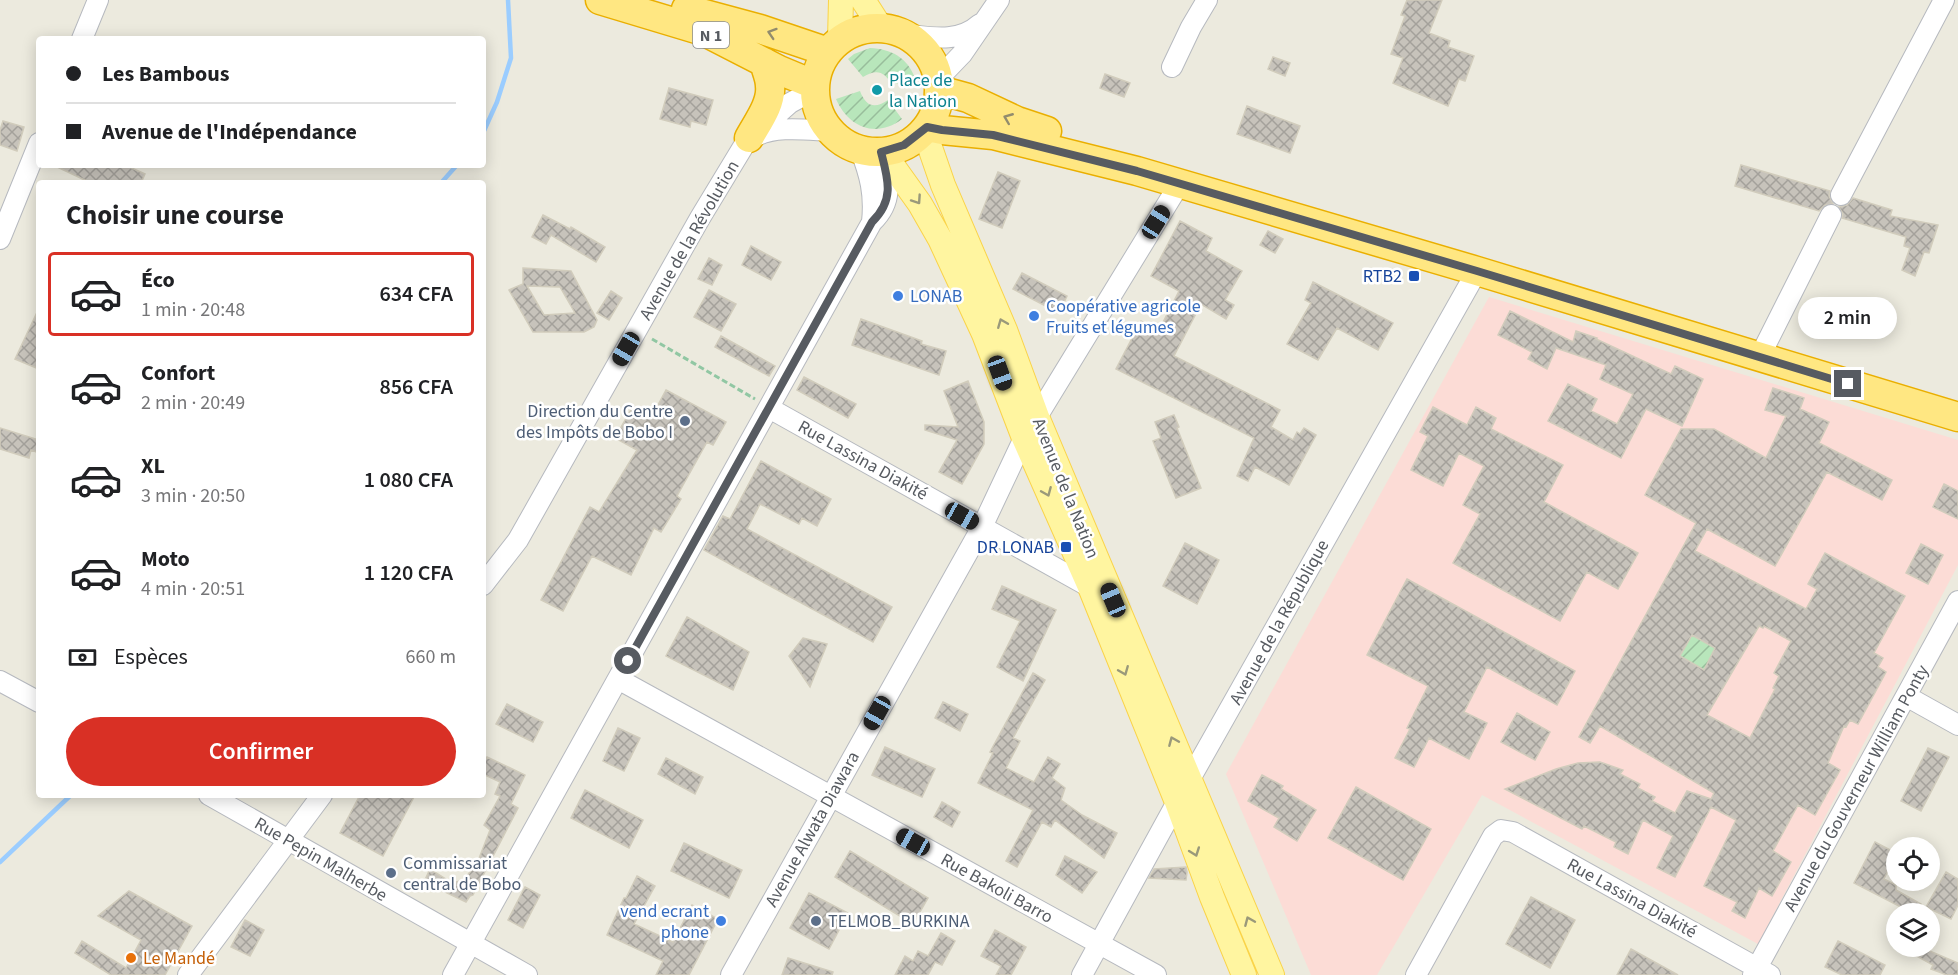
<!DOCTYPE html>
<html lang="fr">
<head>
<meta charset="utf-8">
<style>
  body { margin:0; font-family:"Source Sans 3",sans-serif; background:#f2f2f2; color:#202124; height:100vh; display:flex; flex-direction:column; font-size:22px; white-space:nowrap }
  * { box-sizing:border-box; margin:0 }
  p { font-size:20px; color:#757577 }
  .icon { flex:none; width:33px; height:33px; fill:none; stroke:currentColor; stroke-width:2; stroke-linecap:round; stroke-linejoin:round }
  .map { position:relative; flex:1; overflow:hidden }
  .panel { position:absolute; left:36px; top:180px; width:450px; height:618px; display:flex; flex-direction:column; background:#fff; border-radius:6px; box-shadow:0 3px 15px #0003 }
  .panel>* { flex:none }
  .hud { position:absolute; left:36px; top:36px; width:450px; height:132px; border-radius:6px; box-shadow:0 3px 15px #0003; display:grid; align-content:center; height:132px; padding:0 30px; background:#fff }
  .controls { position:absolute; left:1886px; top:837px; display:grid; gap:12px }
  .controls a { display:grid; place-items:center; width:54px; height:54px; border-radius:50%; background:#fff; box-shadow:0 3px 15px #0003; font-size:30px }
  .end { position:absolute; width:27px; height:27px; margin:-14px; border:8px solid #575b61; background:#fff; box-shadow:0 0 0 3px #fff }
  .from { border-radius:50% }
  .bubble { position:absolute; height:42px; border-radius:21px; background:#fff; box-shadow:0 3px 15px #0003; font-size:20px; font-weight:600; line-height:42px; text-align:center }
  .car { position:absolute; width:18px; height:36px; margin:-18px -9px; border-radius:8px; box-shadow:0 0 4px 2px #0007; background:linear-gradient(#222 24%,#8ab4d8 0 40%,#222 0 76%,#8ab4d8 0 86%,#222 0) }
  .hud b { display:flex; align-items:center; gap:21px; height:57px; font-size:22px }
  .hud b+b { border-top:2px solid #e0e0e0 }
  .hud i { width:15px; height:15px; background:#202124 }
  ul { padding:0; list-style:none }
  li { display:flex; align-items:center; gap:18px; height:84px; margin:0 12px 9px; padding:0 18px; border:3px solid transparent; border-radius:6px }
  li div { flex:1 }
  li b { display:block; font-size:22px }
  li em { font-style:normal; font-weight:600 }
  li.on { border-color:#d93025 }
  li>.icon { width:54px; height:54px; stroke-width:1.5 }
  h2 { padding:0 30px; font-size:27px; line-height:72px }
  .pay { display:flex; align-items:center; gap:15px; height:66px; padding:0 30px; font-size:22px }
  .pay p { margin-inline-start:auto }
  .cta { display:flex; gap:12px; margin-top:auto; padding:12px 30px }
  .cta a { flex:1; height:69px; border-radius:36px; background:#d93025; color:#fff; font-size:24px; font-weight:600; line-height:69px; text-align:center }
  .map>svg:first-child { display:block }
</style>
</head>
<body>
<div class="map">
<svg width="1958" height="975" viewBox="0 0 1958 975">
  <defs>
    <pattern id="garden-furrows" width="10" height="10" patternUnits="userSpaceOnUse" patternTransform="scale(1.5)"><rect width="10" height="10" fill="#b8e6bb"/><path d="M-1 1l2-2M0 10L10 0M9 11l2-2" fill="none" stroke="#98bd9b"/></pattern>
    <pattern id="building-cross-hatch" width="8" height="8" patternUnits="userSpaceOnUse" patternTransform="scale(1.5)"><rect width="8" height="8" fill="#c7c3bb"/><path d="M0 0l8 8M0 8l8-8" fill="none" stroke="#a4a19b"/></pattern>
  </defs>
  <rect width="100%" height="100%" fill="#eceade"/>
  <!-- medical -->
  <path fill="#fcdcd6" d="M1489,297l469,143v125l-200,379 -276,-149 -105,180h-66l-85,-201z"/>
  <!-- garden -->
  <path fill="url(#garden-furrows)" d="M870,48c21,1 37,9 45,30l-23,7c-7,-13 -15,-17 -29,-8l-15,-18 6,-5z
    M860,91c6,16 15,18 28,9l14,19c-26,20 -54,8 -66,-20z
    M1692,635l23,13 -11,22 -24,-14z"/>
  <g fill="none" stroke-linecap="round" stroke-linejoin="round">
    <!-- stream -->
    <path stroke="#9bcdff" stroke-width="4.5" d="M483,133l14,-31 14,-44 -3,-58
      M441,183l16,-18
      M0,862l71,-67"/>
  </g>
  <!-- building -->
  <path fill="url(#building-cross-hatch)" stroke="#d1ccbc" stroke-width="1.5" fill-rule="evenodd" d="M1407,0h35l-13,33 21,8 -2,6 26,9 -9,25 -6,-2 -11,27 -55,-23 10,-25 -12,-4 14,-38 -4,-1z
    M1273,57l17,6 -5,13 -17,-7z
    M1105,74l25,9 -6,14 -24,-9z
    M669,88l44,12 -7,25 -15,-4 -1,6 -30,-8z
    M1247,106l53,20 -10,27 -53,-19z
    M3,121l21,6 -7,24 -17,-6v-15z
    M53,165h72l20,9 -4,9h-50z
    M1741,165l89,26 -1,5 4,8 -8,1 -6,6 -84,-25z
    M998,172l22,9 -18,47 -23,-9z
    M1853,198l39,12 -2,6 48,9 -9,28 -5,-1 -9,24 -13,-6 8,-22 -6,-2 2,-9 -64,-19 1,-4 -4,-7 8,-2z
    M543,215l27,14 1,-2 34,20 -9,15 -45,-27 -5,9 -14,-7z
    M1180,221l32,17 -6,13 36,20 -17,29 9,5 -8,14 -25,-15 -27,52 106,54 -9,17 22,13 4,-8 3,2 4,-6 12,7 -27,50 -34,-18 -7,14 -11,-5 17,-38 -138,-69 25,-48 18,9 20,-39 -28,-15z
    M1268,231l15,8 -8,14 -15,-8z
    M751,246l30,16 -10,18 -29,-15z
    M709,258l13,7 -10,20 -14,-6z
    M523,268l48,3 26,49 -3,7 -10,5h-51l-24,-42 14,-6zM527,286l33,1 15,26 -31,2z
    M1022,273l45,23 -8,17 -46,-24z
    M1313,282l80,41 -15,27 -41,-22 -19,32 -31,-16 24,-41 -6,-3z
    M709,290l27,14 -15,27 -27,-14z
    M611,291l11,7 -13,22 -12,-7z
    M39,308v61l-24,-10z
    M1510,311l63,31 3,-11 21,7 -1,1 75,35 4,-8 28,13 -21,47 -36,-17 -25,49 -73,-37 20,-37 29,15 -6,12 26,13 16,-30 -33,-15 6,-14 -50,-17 -9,21 -19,-10 4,-7 -34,-17z
    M861,319l61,22 -1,3 25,7 -7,24 -87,-30z
    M721,336l54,30 -6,10 -54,-29z
    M804,377l52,27 -8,14 -51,-28z
    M968,381l16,41v22l-22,40 -23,-12 18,-32 -32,-10v-5l33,2 -14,-36z
    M1773,388l31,10 -4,11 29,13 -10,21 73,37 -10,20 -55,-28 -52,94 -68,-37 -12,22 111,58 11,-20 -9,-5 17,-31 80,43 -31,57 9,5 -5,9 8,5 -28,52 -8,-4 -4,7 -2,-1 -16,37 12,7 -25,45 -17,-10 -25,46 18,11 -19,34 -13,-8 -14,30 -13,-7 5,-9 -33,-16 32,-66 -25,-13 -36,70 -18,-9 16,-32 -30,-16 -15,34 -14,-7 2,-5 -32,-16 -2,3 -77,-40 51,-20 22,-6 22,-1 23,8 -3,4 20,10 -2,4 17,9 -3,4 23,12 12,-22 24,8 3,-6 -114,-67 -10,17 -11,-6 117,-214 -51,-28 36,-66h33l52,29 20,-42 -21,-6zM1759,626l4,2 1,-2 27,15 -17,32 5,3 -6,12 2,1 -25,49 -43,-23zM1692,635l23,13 -11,22 -24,-14z
    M666,390l60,32 -13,23 -6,-3 -30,54 4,3 -20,33 -7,-4 -23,47 -39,-19 -29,55 -22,-11 49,-93 9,5 38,-62 -22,-12 18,-32 19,10z
    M1433,407l34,18 9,-18 20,11 -5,11 72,36 -19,37 94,51 -20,36 -31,-17 -27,49 -107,-58 27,-49 -17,-9 21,-39 -25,-13 -16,33 -32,-16 17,-34 -8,-4z
    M1174,415l5,12 -2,1 24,60 -25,10 -23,-57 8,-3 -6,-16z
    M0,428l39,12v13l-8,-3 -2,8 -29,-9z
    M761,461l70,38 -14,27 -15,-8 -3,6 -39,-20 -13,25 145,78 -19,35 -169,-92 19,-34 7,3z
    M1944,484l14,7v28l-25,-12z
    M1185,543l34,17 -22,44 -34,-18z
    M1921,544l22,11 -15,29 -22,-11z
    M1407,579l168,92 -18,34 -70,-38 -23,45 23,11 -18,36 -40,-21 -15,29 -19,-9 15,-29 -3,-1 21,-42 -61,-31z
    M1002,586l54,24 -33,71 -26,-14 23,-46 -28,-12z
    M687,617l62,35 -16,38 -67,-34z
    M803,638l24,6 -17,43 -21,-31z
    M1033,673l12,7 -32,58 7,3 -14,27 28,14 14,-25 12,7 -8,14 13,10 -4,12 21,15 35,18 -13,25 -49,-38 -4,7 -9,-5 -25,45 -11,-6 27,-51 -55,-27 15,-30 -3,-1z
    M943,702l25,12 -8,17 -25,-13z
    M507,704l36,18 -10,20 -37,-18z
    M1517,713l33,19 -15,28 -34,-18z
    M618,728l22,10 -16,33 -21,-10z
    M885,747l50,22 -13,28 -50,-22z
    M1928,748l21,9 -28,54 -20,-10z
    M487,757l38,18 -14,29 7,4 -45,87 -3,1 -4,6 -42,-20 6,-13 22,14 12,-3 14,-19 12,-31 -6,-5 16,-29 -5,-2 5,-12 -17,-8v-10z
    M666,758l37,19 -8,17 -37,-20z
    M1262,775l21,11 -2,3 35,21 -19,31 -23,-14 5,-9 -31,-17z
    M1356,787l75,42 -28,51 -75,-42z
    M585,790l58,30 -14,28 -58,-30z
    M360,795h55l-32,61 -43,-23z
    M942,802l18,10 -8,15 -18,-10z
    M1875,842l21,11 -12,26 12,6v5l25,14 -5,10h-19l4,-7 -47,-24z
    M684,843l58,27 -13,28 -58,-27z
    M850,851l78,47 -15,26 -78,-47z
    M1065,856l32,16 -15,21 -26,-18z
    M1186,867l1,5 -1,8 -37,-2 5,-9z
    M1946,872l12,7v26l-7,14 -25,-12z
    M637,876l18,10 -21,38 39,18 19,-37 26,14 -29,56h-33l7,-14 -56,-26 17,-37h2z
    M525,887l15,8 -17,33 -15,-8z
    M129,891l63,35 -27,49h-54l-36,-22 7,-12 44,27 15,-28 -43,-24z
    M809,893l39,20 -19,36 -39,-21z
    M1531,897l44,23 -25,48 -44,-24z
    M245,920l19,10 -14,26 -19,-9z
    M995,930l31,17 -15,28h-15l5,-9 -20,-10z
    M941,933l14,8 -13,24 -7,-3 -7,13h-33l10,-19 8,5 5,-10 10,5z
    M1838,941l47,24 -5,10h-38l-17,-8z
    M1913,946h5l40,17v12h-11l-16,-6 2,-4 -22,-12z
    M1631,949l47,26h-61z
    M788,958l45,14 -1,3h-50z"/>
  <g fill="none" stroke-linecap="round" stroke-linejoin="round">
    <defs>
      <path id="minor" d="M903,34c27,3 55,10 77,-10
        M82,39l16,-39
        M1172,67l19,-40 16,-27
        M938,79l24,-25 37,-54
        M754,137c22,-12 53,-7 77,-6
        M860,149c10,26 15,45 12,73
        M1841,195l103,-195
        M0,239l39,-96
        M1759,358l72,-143
        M769,408l326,182
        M483,585l35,-45 182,-322 46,-76 44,-39 24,-13
        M618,679l538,296
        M0,681l39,21
        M1906,696l52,29
        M209,795l318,180
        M188,975l134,-180
        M453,975l419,-753c21,-20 17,-40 10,-66
        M731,975l251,-448 42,-89 156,-255
        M1082,975l95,-173 300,-531
        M1416,975l77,-139 8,-6 12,2 257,143
        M1753,975l205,-374"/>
      <path id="major" d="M863,0l18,28
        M840,39l1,-39
        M924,130l19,55 62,145 32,87 235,558
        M886,151l9,18 25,35 20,35 44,95 40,104 66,149 87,215 35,95 32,78"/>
      <path id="highway" d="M600,0l103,31 76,39 36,15
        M686,9l74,20 68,23
        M815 90a62 62 0 1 1 124 0a62 62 0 1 1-124 0Z
        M939,90l29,8 49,23 30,10
        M927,127l15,3 51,5 144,36 340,100 481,146
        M749,138c8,-15 23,-34 21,-52 0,-8 -4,-16 -6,-24"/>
    </defs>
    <!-- minor casing -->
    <use href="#minor" stroke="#b6b9bf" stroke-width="22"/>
    <!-- major casing -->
    <use href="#major" stroke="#fad349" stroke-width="26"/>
    <!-- highway casing -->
    <use href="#highway" stroke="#eaaf00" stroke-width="31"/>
    <!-- path -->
    <path stroke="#91c7a3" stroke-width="3" stroke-dasharray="6 3" stroke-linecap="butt" d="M652,339l103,60"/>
    <!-- minor -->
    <use href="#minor" stroke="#fff" stroke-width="20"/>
    <!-- major -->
    <use href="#major" stroke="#fff5a0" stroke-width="24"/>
    <!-- highway -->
    <use href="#highway" stroke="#ffe782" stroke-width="28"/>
  </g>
  <!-- one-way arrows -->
  <defs><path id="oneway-chevron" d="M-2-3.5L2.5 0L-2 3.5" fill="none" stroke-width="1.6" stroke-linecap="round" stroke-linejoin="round" transform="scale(1.5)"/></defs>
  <g stroke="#928c6d">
    <use href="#oneway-chevron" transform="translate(772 33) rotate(-162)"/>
    <use href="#oneway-chevron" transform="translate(1008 118) rotate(-158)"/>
  </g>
  <g stroke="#9a997a">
    <use href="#oneway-chevron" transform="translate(917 200) rotate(56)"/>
    <use href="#oneway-chevron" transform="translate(1002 323) rotate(-112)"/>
    <use href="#oneway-chevron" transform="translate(1047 492) rotate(67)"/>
    <use href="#oneway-chevron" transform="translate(1124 671) rotate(68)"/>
    <use href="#oneway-chevron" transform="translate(1173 741) rotate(-113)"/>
    <use href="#oneway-chevron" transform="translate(1195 852) rotate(70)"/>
    <use href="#oneway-chevron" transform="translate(1249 921) rotate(-113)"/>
  </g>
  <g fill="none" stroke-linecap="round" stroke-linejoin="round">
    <!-- route -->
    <path stroke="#575b61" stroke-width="8" d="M628,661l244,-439c23,-22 16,-43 9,-70l23,-7 23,-18 15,3 51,5 144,36 340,100 371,113"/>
  </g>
  <!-- markers -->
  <circle fill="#0f9aa8" stroke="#fff" stroke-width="2" cx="877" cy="90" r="6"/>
  <g fill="#1a4fb4" stroke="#fff" stroke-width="2">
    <rect x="1408" y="270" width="12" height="12" rx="3"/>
    <rect x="1060" y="541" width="12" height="12" rx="3"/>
  </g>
  <g fill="#3f7fe0" stroke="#fff" stroke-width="2">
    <circle cx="898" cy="296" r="6"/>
    <circle cx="1034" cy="316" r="6"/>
    <circle cx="721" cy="921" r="6"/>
  </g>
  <g fill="#5c6f8a" stroke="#fff" stroke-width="2">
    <circle cx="685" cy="421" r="6"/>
    <circle cx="391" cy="873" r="6"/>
    <circle cx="816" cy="921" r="6"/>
  </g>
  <circle fill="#e8710a" stroke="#fff" stroke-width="2" cx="131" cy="958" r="6"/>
  <g text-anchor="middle" stroke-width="5" stroke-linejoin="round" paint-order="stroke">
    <!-- shield labels -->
    <rect fill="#fff" stroke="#898c90" stroke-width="1.5" x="693" y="22" width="36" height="26" rx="4.5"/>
    <g font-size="16" font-weight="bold" fill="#575b61">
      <text x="711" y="41">N 1</text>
    </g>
    <!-- culture labels -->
    <g font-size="18" fill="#0d838f" stroke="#fff" text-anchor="start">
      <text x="889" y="86">Place de<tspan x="889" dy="21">la Nation</tspan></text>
    </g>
    <!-- street labels -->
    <g font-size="18" fill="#575b61" stroke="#fff">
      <text transform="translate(689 240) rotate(-60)" y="6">Avenue de la Révolution</text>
      <text transform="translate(863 460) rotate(29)" y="6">Rue Lassina Diakité</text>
      <text transform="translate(1066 488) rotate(68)" y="6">Avenue de la Nation</text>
      <text transform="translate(1279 622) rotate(-61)" y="6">Avenue de la République</text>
      <text transform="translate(1856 788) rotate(-61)" y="6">Avenue du Gouverneur William Ponty</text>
      <text transform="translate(812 829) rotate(-61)" y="6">Avenue Alwata Diawara</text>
      <text transform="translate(321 859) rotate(30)" y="6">Rue Pepin Malherbe</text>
      <text transform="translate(997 888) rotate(29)" y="6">Rue Bakoli Barro</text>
      <text transform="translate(1632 898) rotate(29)" y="6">Rue Lassina Diakité</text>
    </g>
    <!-- transit labels -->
    <g font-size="18" fill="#164399" stroke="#fff" text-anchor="end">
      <text x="1402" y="282">RTB2</text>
      <text x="1054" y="553">DR LONAB</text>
    </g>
    <!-- shop labels -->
    <g font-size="18" fill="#366cbe" stroke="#fff" text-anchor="start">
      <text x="910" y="302">LONAB</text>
      <text x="1046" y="312">Coopérative agricole<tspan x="1046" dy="21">Fruits et légumes</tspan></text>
      <text x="709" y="917" text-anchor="end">vend ecrant<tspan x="709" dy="21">phone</tspan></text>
    </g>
    <!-- service labels -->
    <g font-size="18" fill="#4e5e75" stroke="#fff" text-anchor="start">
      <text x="673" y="417" text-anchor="end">Direction du Centre<tspan x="673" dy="21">des Impôts de Bobo I</tspan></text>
      <text x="403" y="869">Commissariat<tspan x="403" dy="21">central de Bobo</tspan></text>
      <text x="828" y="927">TELMOB_BURKINA</text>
    </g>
    <!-- food labels -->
    <g font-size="18" fill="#c56008" stroke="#fff" text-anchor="start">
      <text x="143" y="964">Le Mandé</text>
    </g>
  </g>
</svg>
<div class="controls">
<a><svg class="icon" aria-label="locate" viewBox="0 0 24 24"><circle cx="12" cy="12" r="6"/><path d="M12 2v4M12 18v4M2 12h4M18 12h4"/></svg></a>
<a><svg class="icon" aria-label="layers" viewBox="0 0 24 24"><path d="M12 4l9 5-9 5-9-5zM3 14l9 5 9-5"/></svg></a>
</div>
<i class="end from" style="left:628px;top:661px"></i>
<i class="end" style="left:1848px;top:384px"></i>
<div class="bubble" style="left:1798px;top:297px;width:99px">2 min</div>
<i class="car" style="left:1156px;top:222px;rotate:32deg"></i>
<i class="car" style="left:626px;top:349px;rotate:210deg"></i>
<i class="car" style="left:1000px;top:373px;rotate:160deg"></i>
<i class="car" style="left:962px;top:516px;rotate:119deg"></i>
<i class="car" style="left:1113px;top:600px;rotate:337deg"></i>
<i class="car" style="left:877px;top:713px;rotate:209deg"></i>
<i class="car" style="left:913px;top:842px;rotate:299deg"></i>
<div class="hud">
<b><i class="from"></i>Les Bambous</b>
<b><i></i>Avenue de l'Indépendance</b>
</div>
<section class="panel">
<h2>Choisir une course</h2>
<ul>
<li class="on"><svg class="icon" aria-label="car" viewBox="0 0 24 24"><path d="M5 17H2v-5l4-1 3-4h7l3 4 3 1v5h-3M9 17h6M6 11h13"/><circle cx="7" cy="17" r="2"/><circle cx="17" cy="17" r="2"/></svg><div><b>Éco</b><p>1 min · 20:48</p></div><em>634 CFA</em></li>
<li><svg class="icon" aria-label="car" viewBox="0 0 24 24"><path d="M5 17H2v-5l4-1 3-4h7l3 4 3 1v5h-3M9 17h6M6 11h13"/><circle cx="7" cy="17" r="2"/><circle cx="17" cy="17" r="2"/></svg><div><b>Confort</b><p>2 min · 20:49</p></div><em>856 CFA</em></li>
<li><svg class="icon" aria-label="car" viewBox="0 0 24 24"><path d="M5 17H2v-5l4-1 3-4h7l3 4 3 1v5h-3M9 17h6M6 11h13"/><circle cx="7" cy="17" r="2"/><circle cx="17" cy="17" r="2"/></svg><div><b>XL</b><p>3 min · 20:50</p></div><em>1 080 CFA</em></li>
<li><svg class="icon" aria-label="car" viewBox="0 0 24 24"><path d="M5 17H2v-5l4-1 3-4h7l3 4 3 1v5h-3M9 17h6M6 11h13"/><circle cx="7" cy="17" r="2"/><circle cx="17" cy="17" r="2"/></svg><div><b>Moto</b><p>4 min · 20:51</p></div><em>1 120 CFA</em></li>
</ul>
<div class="pay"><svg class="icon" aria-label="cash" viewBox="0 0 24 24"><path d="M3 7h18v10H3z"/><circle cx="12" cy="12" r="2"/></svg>Espèces<p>660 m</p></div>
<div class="cta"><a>Confirmer</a></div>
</section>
</div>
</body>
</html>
